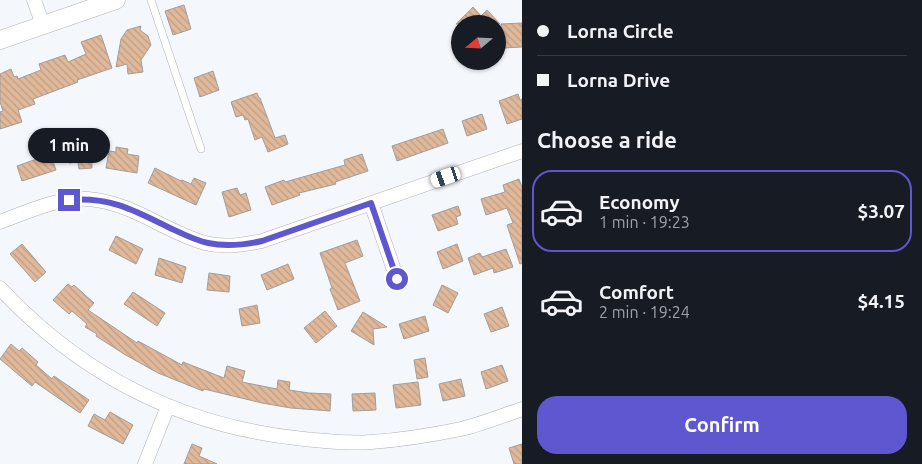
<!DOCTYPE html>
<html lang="en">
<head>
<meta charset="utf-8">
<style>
  body { margin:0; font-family:Ubuntu,sans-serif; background:#242831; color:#f1f3f6; height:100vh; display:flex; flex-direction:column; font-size:19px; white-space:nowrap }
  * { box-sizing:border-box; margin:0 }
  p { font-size:16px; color:#9ea1a6 }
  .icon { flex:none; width:28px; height:28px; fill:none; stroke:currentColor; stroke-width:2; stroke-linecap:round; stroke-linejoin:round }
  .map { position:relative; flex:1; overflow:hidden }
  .drawer { display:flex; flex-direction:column; background:#171b24; width:400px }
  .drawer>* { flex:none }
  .guide { display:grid; align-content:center; height:110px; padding:0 15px; background:#171b24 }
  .needle { width:32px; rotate:251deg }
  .tools { position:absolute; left:451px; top:15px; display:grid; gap:10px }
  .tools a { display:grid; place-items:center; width:55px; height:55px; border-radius:50%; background:#171b24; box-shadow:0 1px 4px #0004; font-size:25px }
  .end { position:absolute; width:22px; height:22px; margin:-11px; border:6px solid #5e57cf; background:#fff; box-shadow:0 0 0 2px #fff }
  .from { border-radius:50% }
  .bubble { position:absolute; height:35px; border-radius:18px; background:#171b24; box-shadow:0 1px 4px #0004; font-size:16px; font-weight:700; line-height:35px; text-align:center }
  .car { position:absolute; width:15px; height:30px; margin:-15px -8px; border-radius:6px; box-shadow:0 0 4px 1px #0007; background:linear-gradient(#fff 24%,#345 0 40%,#fff 0 76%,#345 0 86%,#fff 0) }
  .guide b { display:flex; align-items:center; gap:18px; height:48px; font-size:19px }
  .guide b+b { border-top:1px solid #363941 }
  .guide i { width:12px; height:12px; background:#f1f3f6 }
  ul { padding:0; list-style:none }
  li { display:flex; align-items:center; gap:15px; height:82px; margin:0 10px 8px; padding:0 5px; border:2px solid transparent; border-radius:20px }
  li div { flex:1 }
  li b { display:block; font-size:19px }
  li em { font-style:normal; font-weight:700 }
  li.current { border-color:#5e57cf }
  li>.icon { width:45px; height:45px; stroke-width:1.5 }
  h2 { padding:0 15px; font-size:22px; line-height:60px }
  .primary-button { display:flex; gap:10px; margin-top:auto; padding:10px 15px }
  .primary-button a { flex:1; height:58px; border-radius:20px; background:#5e57cf; color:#fff; font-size:20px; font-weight:700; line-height:58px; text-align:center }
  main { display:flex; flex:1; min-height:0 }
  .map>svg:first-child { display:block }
</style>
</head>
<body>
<main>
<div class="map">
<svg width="522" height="464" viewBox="0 0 522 464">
  <defs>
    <pattern id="building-back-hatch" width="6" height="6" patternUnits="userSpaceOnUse" patternTransform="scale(1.25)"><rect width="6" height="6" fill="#e0b89a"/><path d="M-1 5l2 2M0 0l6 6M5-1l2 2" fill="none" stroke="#bf9d84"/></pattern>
  </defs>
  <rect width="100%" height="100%" fill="#f4f7fb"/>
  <!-- building -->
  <path fill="url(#building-back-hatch)" stroke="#a29e9b" d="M184,5l7,24 -18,6 -8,-24z
    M473,7l8,9 6,-6 13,14h-44z
    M522,23v24l-19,1 -2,-24z
    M141,26l-1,4 8,6 3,9 -10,15 2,12 -15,2 -1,-10 -11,3 5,-28 6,-9z
    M101,35l11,33 -35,12 1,2 -45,17 2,5 -17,6 4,12 -22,7v-17l3,-1 -3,-9v-28l11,-5 3,8 3,-1 1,3 23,-9 -2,-6 26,-9 3,7 18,-8 -5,-12z
    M213,71l6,19 -19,7 -6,-19z
    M257,93l2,5h1l15,40 10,-3 3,9 -20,8 -6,-15 -7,3 -7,-21 -3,1 -2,-5 -7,2 -5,-15z
    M518,94l2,6 2,-1v20l-15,5 -8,-23z
    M482,114l5,15 -20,7 -5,-15z
    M443,129l5,14 -51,18 -5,-15z
    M91,146l1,22 -13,1 -1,-7 -9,1 -1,-16z
    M116,147l12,2 -1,5 12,2 -2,17 -31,-5 3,-17 7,1z
    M362,154l6,17 -33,11 1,2 -37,9 1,2 -28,10 -7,-18 19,-7 1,2 60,-17 -1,-5z
    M45,156h6l5,14 -34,11 -5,-15z
    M155,168l26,13 1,-1 9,4 3,-6 12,5 -10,22 -48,-22z
    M519,179l3,8v76l-2,1 -13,-39 6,-2 -6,-15 -21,7 -5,-16 24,-7 -2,-7z
    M237,188l3,7 6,-2 5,17 -22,7 -7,-25z
    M458,206l3,9 -5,2 2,7 -20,7 -6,-16z
    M116,236l27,13 -7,15 -27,-14z
    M357,240l6,16 -18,7 15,38 -22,9 -8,-21 2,-1 -12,-35z
    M22,244l24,28 -11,10 -25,-28z
    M457,244l6,17 -20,8 -6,-17z
    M506,249l7,18 -19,6 -1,-5 -19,7 -6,-17 12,-5 2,4z
    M159,258l27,9 -4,16 -27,-8z
    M288,264l6,15 -27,11 -6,-15z
    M209,273l21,3 -1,16 -22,-2z
    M68,284l4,3 2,-2 20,18 -6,7 49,33 1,-2 44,24 1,-3 41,16 3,-12 18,5 -3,11 35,7 1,-9 12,2 -1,8 20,3 22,1 -1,17 -39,-3 -29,-5 -58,-14 -1,2 -45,-18 -34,-19 -28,-18 1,-2 -12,-7 2,-3 -15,-13 -3,3 -16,-14z
    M442,285l16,8 -10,20 -15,-8z
    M133,292l32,21 -8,13 -33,-22z
    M257,305l3,18 -18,3 -3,-17z
    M502,307l7,19 -18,6 -7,-18z
    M325,311l12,15 -21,17 -12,-15z
    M363,312l24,15 -14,2 1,16 -23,-14z
    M425,316l4,15 -25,8 -5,-15z
    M11,344l8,7 3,-3 16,14 -2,3 16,14 2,-3 35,24 -9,13 -45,-31 -3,4 -32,-27z
    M425,358l3,19 -11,2 -3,-19z
    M502,365l6,16 -22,8 -5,-17z
    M461,379l4,17 -22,5 -4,-17z
    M418,382l3,23 -25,3 -3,-23z
    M375,393l1,17 -23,1 -1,-17z
    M110,412l23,13 -10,19 -35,-18 6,-12 11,6z
    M192,444l10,4 -3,8 18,8h-33z
    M522,444v20h-8l-5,-16z"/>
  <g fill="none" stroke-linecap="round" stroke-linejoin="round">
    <defs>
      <path id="service" d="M151,0l50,149"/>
      <path id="minor" d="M34,0l9,25
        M371,203l26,76
        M0,222c27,-10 58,-25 88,-23 46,4 75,32 117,44 19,5 38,2 57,-2l260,-90
        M0,288c82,88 184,139 304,151 22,2 45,5 67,3 30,-2 61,-7 90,-13 21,-5 41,-13 61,-20
        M145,464l23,-58"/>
      <path id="tertiary" d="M0,40l116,-40"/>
    </defs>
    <!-- service casing -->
    <use href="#service" stroke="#b0b3b6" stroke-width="8"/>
    <!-- minor casing -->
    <use href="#minor" stroke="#b0b3b6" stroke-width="15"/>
    <!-- tertiary casing -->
    <use href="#tertiary" stroke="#b0b3b6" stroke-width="19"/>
    <!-- service -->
    <use href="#service" stroke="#fff" stroke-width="7"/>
    <!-- minor -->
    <use href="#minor" stroke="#fff" stroke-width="14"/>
    <!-- tertiary -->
    <use href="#tertiary" stroke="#fff" stroke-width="18"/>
  </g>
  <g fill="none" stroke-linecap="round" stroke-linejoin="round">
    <!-- route -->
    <path stroke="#5e57cf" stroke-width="6" d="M69,200c41,-3 63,9 99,27 13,6 26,13 40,16 18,4 36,2 54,-2l109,-38 26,76"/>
  </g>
</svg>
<div class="tools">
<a><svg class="needle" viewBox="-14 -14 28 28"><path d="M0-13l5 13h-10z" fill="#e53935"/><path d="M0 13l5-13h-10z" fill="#9ea1a6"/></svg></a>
</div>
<i class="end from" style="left:397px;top:279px"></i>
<i class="end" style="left:69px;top:200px"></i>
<div class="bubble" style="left:28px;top:128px;width:82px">1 min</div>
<i class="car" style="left:446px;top:177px;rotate:251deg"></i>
</div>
<section class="drawer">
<div class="guide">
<b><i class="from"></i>Lorna Circle</b>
<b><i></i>Lorna Drive</b>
</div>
<h2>Choose a ride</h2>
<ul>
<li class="current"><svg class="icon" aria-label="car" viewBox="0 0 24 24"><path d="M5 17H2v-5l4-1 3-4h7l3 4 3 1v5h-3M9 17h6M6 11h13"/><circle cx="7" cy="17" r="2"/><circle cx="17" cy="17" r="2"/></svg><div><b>Economy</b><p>1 min · 19:23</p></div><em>$3.07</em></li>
<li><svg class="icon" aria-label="car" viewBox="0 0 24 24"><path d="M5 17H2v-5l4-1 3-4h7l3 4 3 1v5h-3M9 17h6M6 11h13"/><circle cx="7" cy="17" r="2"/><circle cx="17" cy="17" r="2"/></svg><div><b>Comfort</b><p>2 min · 19:24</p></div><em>$4.15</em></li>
</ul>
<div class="primary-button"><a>Confirm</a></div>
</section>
</main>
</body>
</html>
